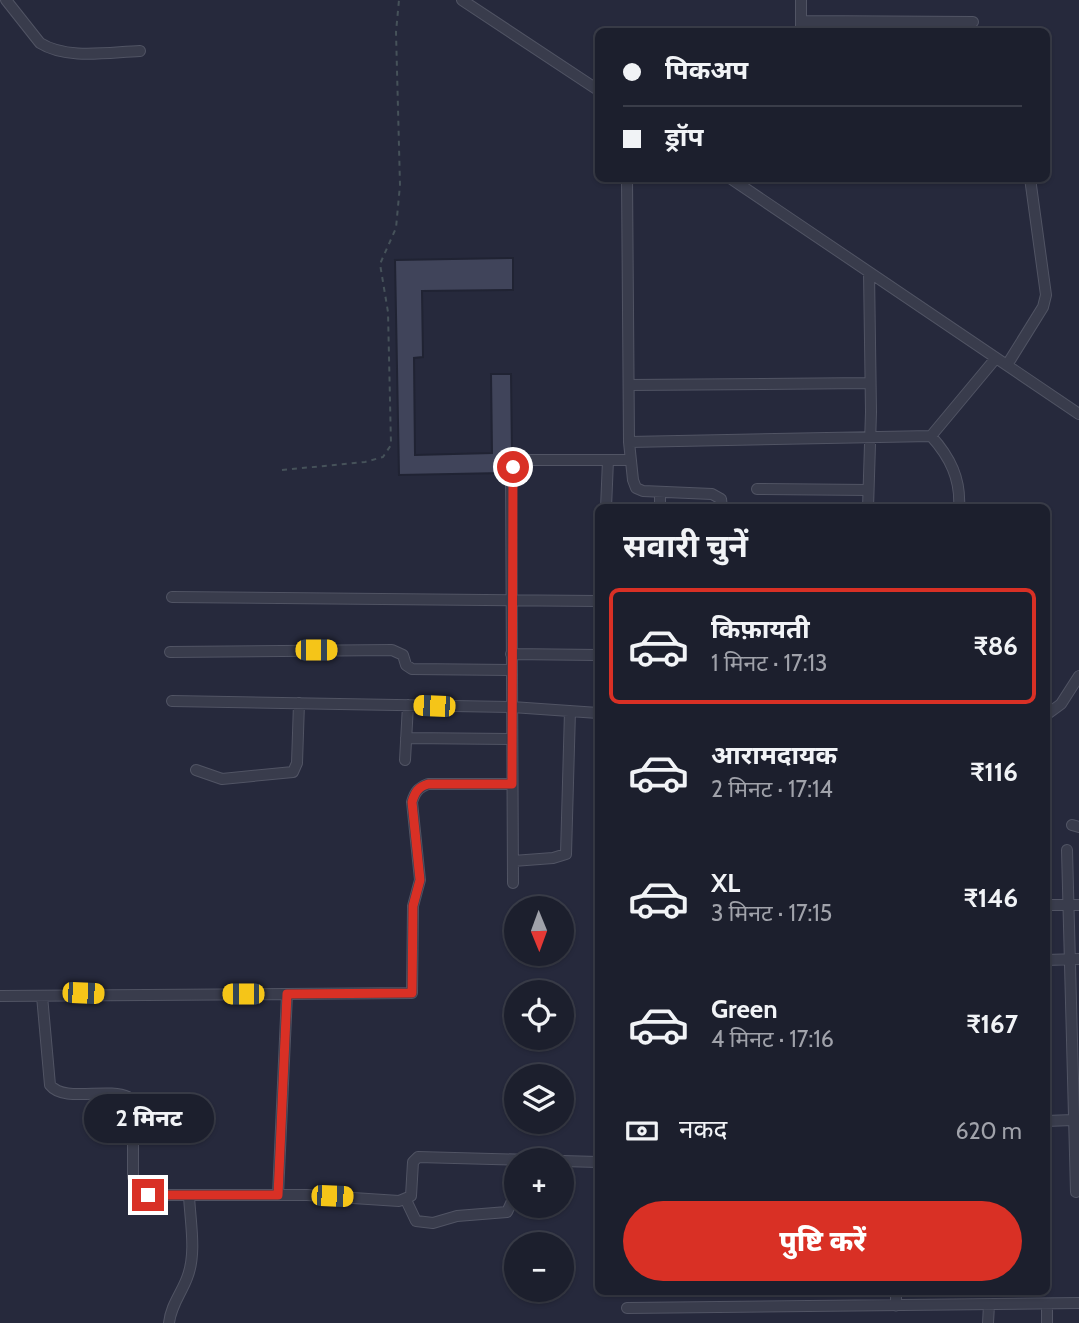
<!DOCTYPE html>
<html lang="hi">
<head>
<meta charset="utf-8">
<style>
  body { margin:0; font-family:Cabin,"Noto Sans Devanagari",sans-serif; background:#292c39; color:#f1f3f6; height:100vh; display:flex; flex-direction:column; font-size:26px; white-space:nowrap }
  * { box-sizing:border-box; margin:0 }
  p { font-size:23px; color:#a0a2aa }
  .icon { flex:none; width:38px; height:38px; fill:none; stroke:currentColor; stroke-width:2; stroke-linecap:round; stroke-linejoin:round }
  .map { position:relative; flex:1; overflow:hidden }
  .details { position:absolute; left:595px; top:504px; width:455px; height:791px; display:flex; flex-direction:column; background:#1c1f2d; border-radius:10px; box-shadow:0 2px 5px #0004,0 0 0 2px #3a3d49 }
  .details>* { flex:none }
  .banner { position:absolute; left:595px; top:28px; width:455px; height:154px; border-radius:10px; box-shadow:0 2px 5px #0004,0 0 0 2px #3a3d49; display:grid; align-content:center; height:154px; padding:0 28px; background:#1c1f2d }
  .needle { width:46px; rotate:179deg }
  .buttons { position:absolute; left:504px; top:896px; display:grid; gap:14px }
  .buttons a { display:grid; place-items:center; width:70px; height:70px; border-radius:50%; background:#1c1f2d; box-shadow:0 2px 5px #0004,0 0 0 2px #3a3d49; font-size:35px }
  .end { position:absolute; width:32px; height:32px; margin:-16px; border:9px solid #d93025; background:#fff; box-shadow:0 0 0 4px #fff }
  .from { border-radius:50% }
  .bubble { position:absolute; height:49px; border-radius:24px; background:#1c1f2d; box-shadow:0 2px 5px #0004,0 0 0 2px #3a3d49; font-size:23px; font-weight:800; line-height:49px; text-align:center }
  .car { position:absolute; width:21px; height:42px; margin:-21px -10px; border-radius:9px; box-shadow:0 0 5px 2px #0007; background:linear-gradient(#f5c518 24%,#345 0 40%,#f5c518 0 76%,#345 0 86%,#f5c518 0) }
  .banner b { display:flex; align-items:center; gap:24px; height:66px; font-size:26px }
  .banner b+b { border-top:2px solid #3a3d49 }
  .banner i { width:18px; height:18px; background:#f1f3f6 }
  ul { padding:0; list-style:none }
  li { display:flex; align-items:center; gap:21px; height:116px; margin:0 14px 10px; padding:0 14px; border:4px solid transparent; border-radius:10px }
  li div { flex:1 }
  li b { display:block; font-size:26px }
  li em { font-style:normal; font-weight:800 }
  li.on { border-color:#d93025 }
  li>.icon { width:63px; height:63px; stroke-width:1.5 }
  h2 { padding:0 28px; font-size:32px; line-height:84px }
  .pay { display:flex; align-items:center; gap:18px; height:77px; padding:0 28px; font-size:26px }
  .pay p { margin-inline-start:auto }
  .cta { display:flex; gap:14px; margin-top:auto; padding:14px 28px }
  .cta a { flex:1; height:80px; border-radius:42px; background:#d93025; color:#fff; font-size:28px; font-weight:800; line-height:80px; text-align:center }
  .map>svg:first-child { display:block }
</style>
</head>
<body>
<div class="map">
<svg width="1079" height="1323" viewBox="0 0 1079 1323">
  <rect width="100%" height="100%" fill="#26293c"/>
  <!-- building -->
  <path fill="#40445a" stroke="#202333" stroke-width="2" d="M513,258v32l-91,1 1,66 -9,1 1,97 77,-2 -1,-79h20l1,82h-6l-2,17 -105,2 -4,-215z"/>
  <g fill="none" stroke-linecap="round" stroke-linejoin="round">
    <defs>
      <path id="minor" d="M6,0l34,43c27,17 69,9 100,8
        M462,0l136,90
        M801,21l172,1
        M801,32v-32
        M627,178l2,264 4,38 3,8 7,3 69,3 9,5 1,9
        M730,178l349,236
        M1007,365l36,-58 3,-12 -16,-117
        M629,385l241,-2
        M931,436c19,21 30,43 28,72
        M629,442l302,-6 65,-78
        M757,489l111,1
        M606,508l2,-48
        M660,508v-16
        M868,508l3,-96 -2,-140
        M172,597l426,4
        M170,652l222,-2 11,5 3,10 6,4 99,1
        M511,654l87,1
        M172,701l340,6 86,6
        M1046,715l15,-11 18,-28
        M406,738l106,1
        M405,760l3,-55
        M196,770l26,9 71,-7 4,-9 2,-60
        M1072,825l7,2
        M1067,850l9,342
        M513,861l40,-3 13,-4 4,-143
        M513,883l-2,-410 3,-9 8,-4h108
        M1046,905h33
        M1046,960l33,-1
        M0,996l412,-3 1,-87 7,-26 -8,-78c3,-10 6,-14 16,-18h84
        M42,996l8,89c14,18 57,2 78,12l5,21v59l3,8 12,10h159l92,6 12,-5 2,-34 5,-5 114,3
        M1046,1121l27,-1
        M562,1161l36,1
        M278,1195l9,-201
        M406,1200l10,21 17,2 24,-7 50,-4 6,-13 2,-39
        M1047,1304v19
        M896,1306v-14
        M627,1308l452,-5
        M169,1323c2,-18 12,-29 18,-45 10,-25 3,-57 2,-83
        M988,1323l1,-18"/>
    </defs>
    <!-- minor casing -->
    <use href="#minor" stroke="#515464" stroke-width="12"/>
    <!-- path -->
    <path stroke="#46525a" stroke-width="2" stroke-dasharray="5 5" stroke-linecap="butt" d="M282,470l83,-8 18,-5 8,-12 -3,-133 -8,-48 16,-36 4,-43 -4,-153 3,-32"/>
    <!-- minor -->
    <use href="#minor" stroke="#393c4c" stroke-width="10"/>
  </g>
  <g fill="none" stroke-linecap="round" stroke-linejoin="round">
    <!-- route -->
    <path stroke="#d93025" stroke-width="9" d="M148,1195h130l9,-201 125,-1 1,-87 7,-26 -8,-78c3,-10 6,-15 16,-18h84l1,-317"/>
  </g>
</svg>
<div class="buttons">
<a><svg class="needle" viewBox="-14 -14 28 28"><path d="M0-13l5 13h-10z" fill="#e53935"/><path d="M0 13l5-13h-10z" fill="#a0a2aa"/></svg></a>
<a><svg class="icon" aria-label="locate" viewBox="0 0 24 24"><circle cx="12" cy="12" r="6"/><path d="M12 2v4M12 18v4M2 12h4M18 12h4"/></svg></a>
<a><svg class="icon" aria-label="layers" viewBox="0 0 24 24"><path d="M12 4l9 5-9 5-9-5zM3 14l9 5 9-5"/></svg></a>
<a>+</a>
<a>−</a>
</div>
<i class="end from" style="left:513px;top:467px"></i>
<i class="end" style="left:148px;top:1195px"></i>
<div class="bubble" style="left:84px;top:1094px;width:130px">2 मिनट</div>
<i class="car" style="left:316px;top:650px;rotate:90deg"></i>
<i class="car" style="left:434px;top:706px;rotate:272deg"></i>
<i class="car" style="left:83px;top:993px;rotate:92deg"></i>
<i class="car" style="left:243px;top:994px;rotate:270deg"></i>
<i class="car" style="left:332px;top:1196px;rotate:92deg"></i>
<div class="banner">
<b><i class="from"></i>पिकअप</b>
<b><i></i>ड्रॉप</b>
</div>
<section class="details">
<h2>सवारी चुनें</h2>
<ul>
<li class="on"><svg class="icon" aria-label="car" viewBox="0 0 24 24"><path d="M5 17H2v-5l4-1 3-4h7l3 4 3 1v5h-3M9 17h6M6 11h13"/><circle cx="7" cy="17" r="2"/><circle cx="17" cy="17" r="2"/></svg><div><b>किफ़ायती</b><p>1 मिनट · 17:13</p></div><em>₹86</em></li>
<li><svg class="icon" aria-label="car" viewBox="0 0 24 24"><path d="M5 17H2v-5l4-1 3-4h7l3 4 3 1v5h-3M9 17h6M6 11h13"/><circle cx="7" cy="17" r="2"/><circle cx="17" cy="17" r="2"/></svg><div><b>आरामदायक</b><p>2 मिनट · 17:14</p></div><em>₹116</em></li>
<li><svg class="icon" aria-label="car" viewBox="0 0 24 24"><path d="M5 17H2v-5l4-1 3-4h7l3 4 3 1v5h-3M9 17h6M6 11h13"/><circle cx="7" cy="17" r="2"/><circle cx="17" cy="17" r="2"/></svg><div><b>XL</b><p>3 मिनट · 17:15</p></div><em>₹146</em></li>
<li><svg class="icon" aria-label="car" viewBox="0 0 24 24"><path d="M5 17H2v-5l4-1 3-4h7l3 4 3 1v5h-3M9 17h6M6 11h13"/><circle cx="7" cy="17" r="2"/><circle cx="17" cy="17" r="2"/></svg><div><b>Green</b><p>4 मिनट · 17:16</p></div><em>₹167</em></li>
</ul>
<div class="pay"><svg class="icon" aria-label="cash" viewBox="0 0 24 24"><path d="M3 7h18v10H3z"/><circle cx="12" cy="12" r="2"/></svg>नकद<p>620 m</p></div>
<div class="cta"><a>पुष्टि करें</a></div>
</section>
</div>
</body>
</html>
